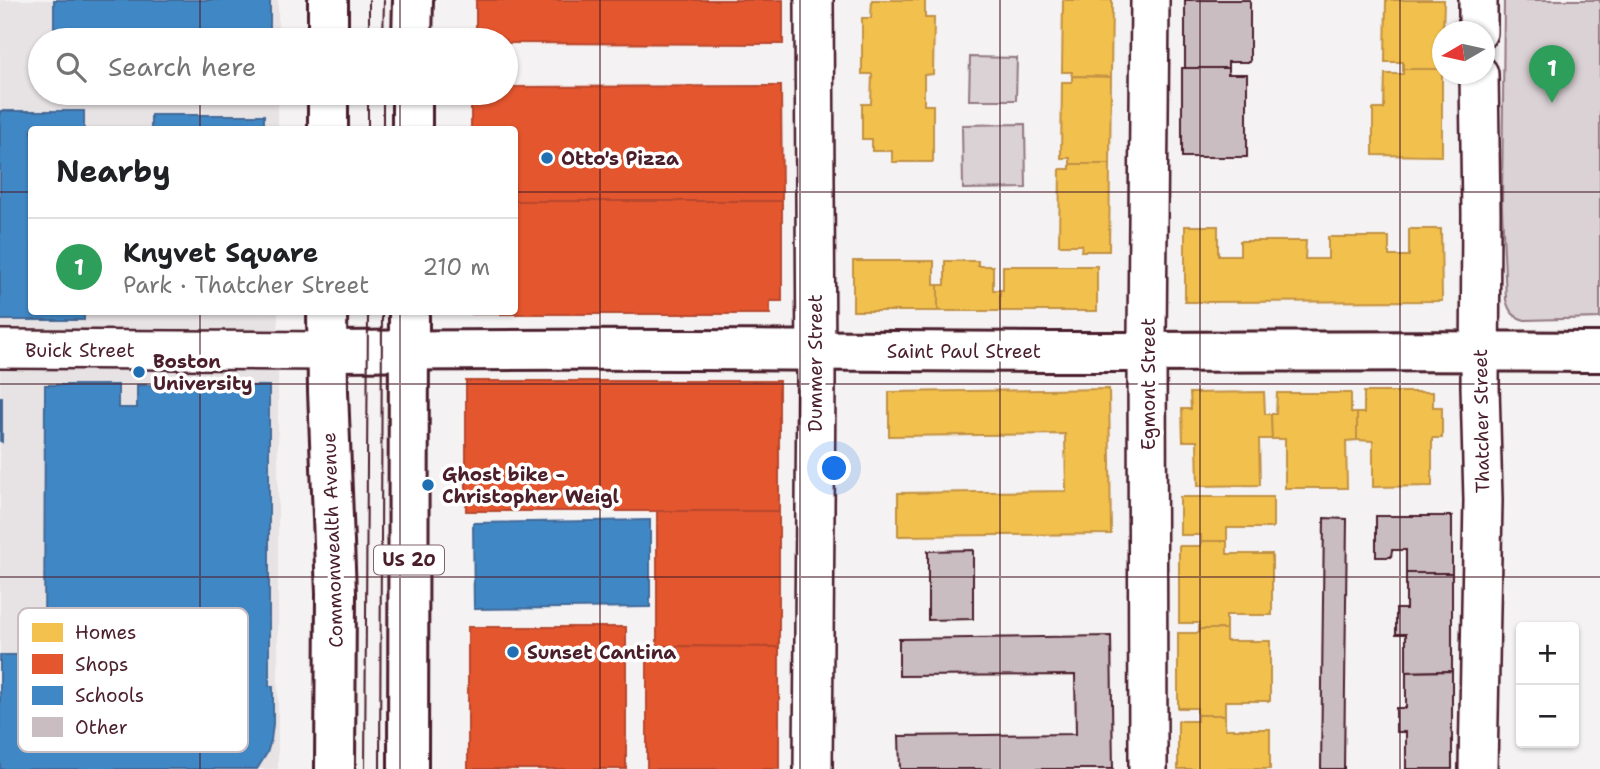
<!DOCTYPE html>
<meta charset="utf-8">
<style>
:root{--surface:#fff;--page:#f2f2f2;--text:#202124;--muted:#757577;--line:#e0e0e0;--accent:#2563eb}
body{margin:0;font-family:"Shantell Sans",sans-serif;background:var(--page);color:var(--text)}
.controls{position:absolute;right:21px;bottom:21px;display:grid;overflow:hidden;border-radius:7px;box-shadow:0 2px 5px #0004}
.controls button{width:63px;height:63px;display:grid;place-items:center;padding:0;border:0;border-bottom:2px solid var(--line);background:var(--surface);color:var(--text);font:35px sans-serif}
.compass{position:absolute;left:1432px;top:21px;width:63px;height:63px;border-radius:50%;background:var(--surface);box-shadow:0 2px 5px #0004;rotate:261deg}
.you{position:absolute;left:835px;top:469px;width:24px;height:24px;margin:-18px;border:5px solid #fff;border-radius:50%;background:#1a73e8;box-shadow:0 0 0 10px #1a73e833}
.badge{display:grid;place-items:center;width:46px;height:46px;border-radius:50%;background:var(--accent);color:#fff;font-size:23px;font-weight:700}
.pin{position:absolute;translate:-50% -58px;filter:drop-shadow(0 2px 4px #0008)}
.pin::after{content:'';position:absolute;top:37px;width:24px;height:21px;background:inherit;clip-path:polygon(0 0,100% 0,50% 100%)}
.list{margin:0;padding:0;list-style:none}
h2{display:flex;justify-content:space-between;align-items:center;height:91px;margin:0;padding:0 28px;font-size:30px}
h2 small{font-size:23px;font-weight:400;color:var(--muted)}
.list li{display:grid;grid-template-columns:46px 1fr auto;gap:21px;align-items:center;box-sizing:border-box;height:98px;padding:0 28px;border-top:2px solid var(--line)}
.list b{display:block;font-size:26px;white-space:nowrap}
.list p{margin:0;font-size:23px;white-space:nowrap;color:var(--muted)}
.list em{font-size:23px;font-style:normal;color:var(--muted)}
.icon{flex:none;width:38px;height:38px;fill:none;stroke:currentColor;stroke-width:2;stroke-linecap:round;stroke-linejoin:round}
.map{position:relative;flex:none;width:1600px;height:769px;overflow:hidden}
.search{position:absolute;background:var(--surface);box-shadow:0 2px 5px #0004;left:28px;top:28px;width:490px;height:77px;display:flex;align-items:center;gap:18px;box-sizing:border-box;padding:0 24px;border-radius:38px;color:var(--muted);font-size:26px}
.panel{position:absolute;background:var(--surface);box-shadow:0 2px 5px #0004;left:28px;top:126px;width:490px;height:189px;border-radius:7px}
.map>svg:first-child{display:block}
.built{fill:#e7e2e3}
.green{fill:#dbd2d5;stroke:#927880;stroke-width:2}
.homes{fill:#f2c14e;stroke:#c09044;stroke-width:2}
.shops{fill:#e4572e;stroke:#b6462d;stroke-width:2}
.schools{fill:#3f88c5;stroke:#426897;stroke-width:2}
.building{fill:#cabdc1;stroke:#4a1f2b;stroke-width:2}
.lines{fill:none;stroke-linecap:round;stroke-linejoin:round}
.minor-casing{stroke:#4a1f2b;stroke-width:42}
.major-casing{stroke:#4a1f2b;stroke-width:44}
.minor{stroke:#fff;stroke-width:37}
.major{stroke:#fff;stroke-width:38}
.tram{stroke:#4a1f2b;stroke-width:2}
.grid{fill:none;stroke:#4a1f2b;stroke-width:2;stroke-opacity:0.55}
.poi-dot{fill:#1f6fb2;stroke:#fff;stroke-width:2.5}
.labels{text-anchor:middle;stroke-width:7;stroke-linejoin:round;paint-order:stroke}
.shield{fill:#fff;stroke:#80626b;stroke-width:2}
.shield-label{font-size:18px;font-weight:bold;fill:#4a1f2b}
.poi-label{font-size:19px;font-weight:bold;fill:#4a1f2b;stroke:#fff;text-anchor:start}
.street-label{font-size:19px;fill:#4a1f2b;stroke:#fff}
.key{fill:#fff;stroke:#c9bcbf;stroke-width:2}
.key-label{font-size:19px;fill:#4a1f2b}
</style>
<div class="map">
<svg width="1600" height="769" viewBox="0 0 1600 769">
<rect width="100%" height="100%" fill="#f4f2f2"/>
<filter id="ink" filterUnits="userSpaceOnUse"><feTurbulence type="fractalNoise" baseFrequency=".0143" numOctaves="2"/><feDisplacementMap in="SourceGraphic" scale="14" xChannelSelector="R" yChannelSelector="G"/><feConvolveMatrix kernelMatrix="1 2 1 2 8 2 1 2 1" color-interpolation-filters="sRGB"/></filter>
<g filter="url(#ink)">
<polygon class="built" points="0,0 278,0 278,40 40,40 40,93 278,93 278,129 32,130 32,312 278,312 278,769 0,769"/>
<g class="green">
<path d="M1504,0H1600V318L1525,320C1513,317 1509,311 1506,300L1502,206Z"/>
<polygon points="970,57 1017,58 1016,100 969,100"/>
<polygon points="1025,124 1026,188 963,189 962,125"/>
</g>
<g class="homes">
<polygon points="872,0 925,0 925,18 934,18 933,74 924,75 924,105 933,105 933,162 892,162 892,151 872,151 872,139 862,139 862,104 871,104 872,74 862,74 862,18 871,18"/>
<polygon points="1063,0 1112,0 1111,77 1072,76 1072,72 1062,72"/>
<polygon points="1386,0 1444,0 1442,69 1403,69 1403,62 1385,62"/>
<polygon points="1403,69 1442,69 1442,156 1373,155 1373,109 1384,109 1385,74 1403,74"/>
<polygon points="1072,76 1111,77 1110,164 1070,164 1070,158 1061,158 1062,82 1072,82"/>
<polygon points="1070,164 1110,164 1109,251 1081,251 1082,245 1059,245 1060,169 1070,169"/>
<polygon points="1185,226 1218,226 1218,255 1240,255 1240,241 1306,241 1305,259 1328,259 1328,237 1389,237 1389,256 1409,256 1409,229 1441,229 1442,301 1185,302"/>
<polygon points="853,261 934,261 934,285 938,285 938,311 853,311"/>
<polygon points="945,261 978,261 978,266 993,266 993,290 1000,290 1000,311 938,311 938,285 945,285"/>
<polygon points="1003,266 1097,266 1097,311 1000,311 1000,290 1003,290"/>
<polygon points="1109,389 1111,534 898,536 898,493 1066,491 1065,434 889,436 889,392"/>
<polygon points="1264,392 1265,414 1271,414 1272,439 1259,439 1260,485 1198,486 1197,441 1183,441 1182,409 1191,409 1190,393"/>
<polygon points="1364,392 1433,392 1433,407 1442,407 1442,438 1432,438 1432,486 1373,487 1373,441 1357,440 1357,413 1364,413"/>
<polygon points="1277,393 1351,393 1351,413 1357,413 1357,440 1346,441 1347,488 1285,488 1285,439 1272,439 1271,414 1276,414"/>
<polygon points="1180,497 1273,497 1273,528 1227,528 1227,541 1201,541 1201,535 1180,535"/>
<polygon points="1201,541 1227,541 1227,554 1272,554 1272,615 1226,615 1226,629 1199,629 1199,623 1179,623 1179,546 1201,546"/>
<polygon points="1199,629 1226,629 1226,641 1270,641 1270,701 1225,701 1225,715 1197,715 1197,708 1178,708 1178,633 1199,633"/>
<polygon points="1197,715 1225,715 1225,729 1270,729 1270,769 1178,769 1178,721 1197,721"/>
</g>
<g class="shops">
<polygon points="476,0 783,0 783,44 506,43 506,40 476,40"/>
<polygon points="781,86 782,201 514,201 514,130 471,130 471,93 506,93 506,87"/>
<polygon points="514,201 782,201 782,301 770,301 770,314 472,314 472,312 514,312"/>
<rect x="466" y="381" width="313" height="130"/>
<polygon points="657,511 779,511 779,647 657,646"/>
<rect x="468" y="627" width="158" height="142"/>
<polygon points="647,646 779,647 779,769 647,769"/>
</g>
<g class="schools">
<rect x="54" y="0" width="216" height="40"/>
<polygon points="0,111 84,111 84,130 32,130 32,312 84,312 84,320 0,320"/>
<rect x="151" y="115" width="113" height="15"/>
<polygon points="45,385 118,385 118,408 137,408 137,385 269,386 269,686 273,686 273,724 271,740 267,753 257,769 0,769 0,655 44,655"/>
<polygon points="0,397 2,397 2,442 0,441"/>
<polygon points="650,520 650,607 474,609 473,523"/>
</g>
<g class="building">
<polygon points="1185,0 1250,0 1250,62 1228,62 1228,68 1185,68"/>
<polygon points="1182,68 1228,68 1228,74 1247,74 1247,157 1182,157"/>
<polygon points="1376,516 1452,516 1452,573 1406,573 1406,550 1392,550 1391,557 1376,557"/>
<polygon points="1324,518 1347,519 1344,769 1321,769"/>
<polygon points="973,550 973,619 928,620 928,551"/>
<polygon points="1406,573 1452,573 1452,671 1406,672 1406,634 1396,634 1396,609 1406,609"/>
<polygon points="1111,636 1113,769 900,769 899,736 1076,734 1075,675 899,676 899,639"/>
<polygon points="1452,671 1452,769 1406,769 1406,732 1396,732 1396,708 1406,708 1406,672"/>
</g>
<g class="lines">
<defs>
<g id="minor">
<polyline points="1478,0 1478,32"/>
<polyline points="0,349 328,351"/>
<polyline points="813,769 816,378 814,0"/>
<polyline points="1148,769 1147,338 1150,0"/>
<polyline points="1478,769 1483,500 1480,386 1481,214 1479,74"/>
</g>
<g id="major">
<polyline points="328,40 328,0"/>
<polyline points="412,40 413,0"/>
<polyline points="328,130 328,93"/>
<polyline points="412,130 412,93"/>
<polyline points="327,312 328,391 336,593 335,769"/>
<path d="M328,351C579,348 831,351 1082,352C1255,352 1427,350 1600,352"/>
<polyline points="408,769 409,312"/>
</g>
</defs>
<use href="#minor" class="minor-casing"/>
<use href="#major" class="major-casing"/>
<use href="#minor" class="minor"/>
<use href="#major" class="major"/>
<g class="tram">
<polyline points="369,40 369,0"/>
<polyline points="383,40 384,0"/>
<polyline points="368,130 368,93"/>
<polyline points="383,130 383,93"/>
<polyline points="365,769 368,312"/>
<polyline points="380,769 382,312"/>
</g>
</g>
</g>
<path class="grid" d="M200,0V40M400,0V40M600,0V769M800,0V769M1000,0V769M1200,0V769M1400,0V769M200,93V130M400,93V130M0,192H32M514,192H1600M200,312V769M400,312V769M0,384H1600M0,577H1600"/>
<g class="poi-dot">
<circle cx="547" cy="158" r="7"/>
<circle cx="139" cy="372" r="7"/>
<circle cx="428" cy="485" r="7"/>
<circle cx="513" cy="652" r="7"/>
</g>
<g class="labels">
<rect class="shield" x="374" y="545.5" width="70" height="29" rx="5"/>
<g class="shield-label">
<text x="409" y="566">US 20</text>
</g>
<g class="poi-label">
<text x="561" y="165">Otto's Pizza</text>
<text x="153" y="368">Boston<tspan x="153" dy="22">University</tspan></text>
<text x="442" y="481">Ghost bike -<tspan x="442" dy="22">Christopher Weigl</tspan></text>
<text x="527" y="659">Sunset Cantina</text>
</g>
<g class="street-label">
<text x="80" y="357">Buick Street</text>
<text x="964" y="358">Saint Paul Street</text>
<text transform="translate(815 363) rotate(-90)" y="7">Dummer Street</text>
<text transform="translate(1148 384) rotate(-90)" y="7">Egmont Street</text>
<text transform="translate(1481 421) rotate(-91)" y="7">Thatcher Street</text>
<text transform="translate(332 540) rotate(-92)" y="7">Commonwealth Avenue</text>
</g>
</g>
<rect x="18" y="608" width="230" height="144" rx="10" class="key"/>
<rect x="32" y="623" width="31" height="19" fill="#f2c14e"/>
<rect x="32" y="654" width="31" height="20" fill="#e4572e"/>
<rect x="32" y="686" width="31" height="19" fill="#3f88c5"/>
<rect x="32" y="717" width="31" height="20" fill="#cabdc1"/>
<g class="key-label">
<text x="75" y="639">Homes</text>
<text x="75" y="671">Shops</text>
<text x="75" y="702">Schools</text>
<text x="75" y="734">Other</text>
</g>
</svg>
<div class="controls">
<button>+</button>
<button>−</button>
</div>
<svg class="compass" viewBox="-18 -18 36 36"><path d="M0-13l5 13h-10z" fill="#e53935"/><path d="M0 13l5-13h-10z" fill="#757577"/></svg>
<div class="you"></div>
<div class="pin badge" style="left:1552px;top:103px;background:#2e9e5b">1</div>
<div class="search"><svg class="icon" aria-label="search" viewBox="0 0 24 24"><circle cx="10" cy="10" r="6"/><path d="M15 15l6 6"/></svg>Search here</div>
<section class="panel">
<h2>Nearby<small></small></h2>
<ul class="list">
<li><span class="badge" style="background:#2e9e5b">1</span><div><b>Knyvet Square</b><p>Park · Thatcher Street</p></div><em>210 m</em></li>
</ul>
</section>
</div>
